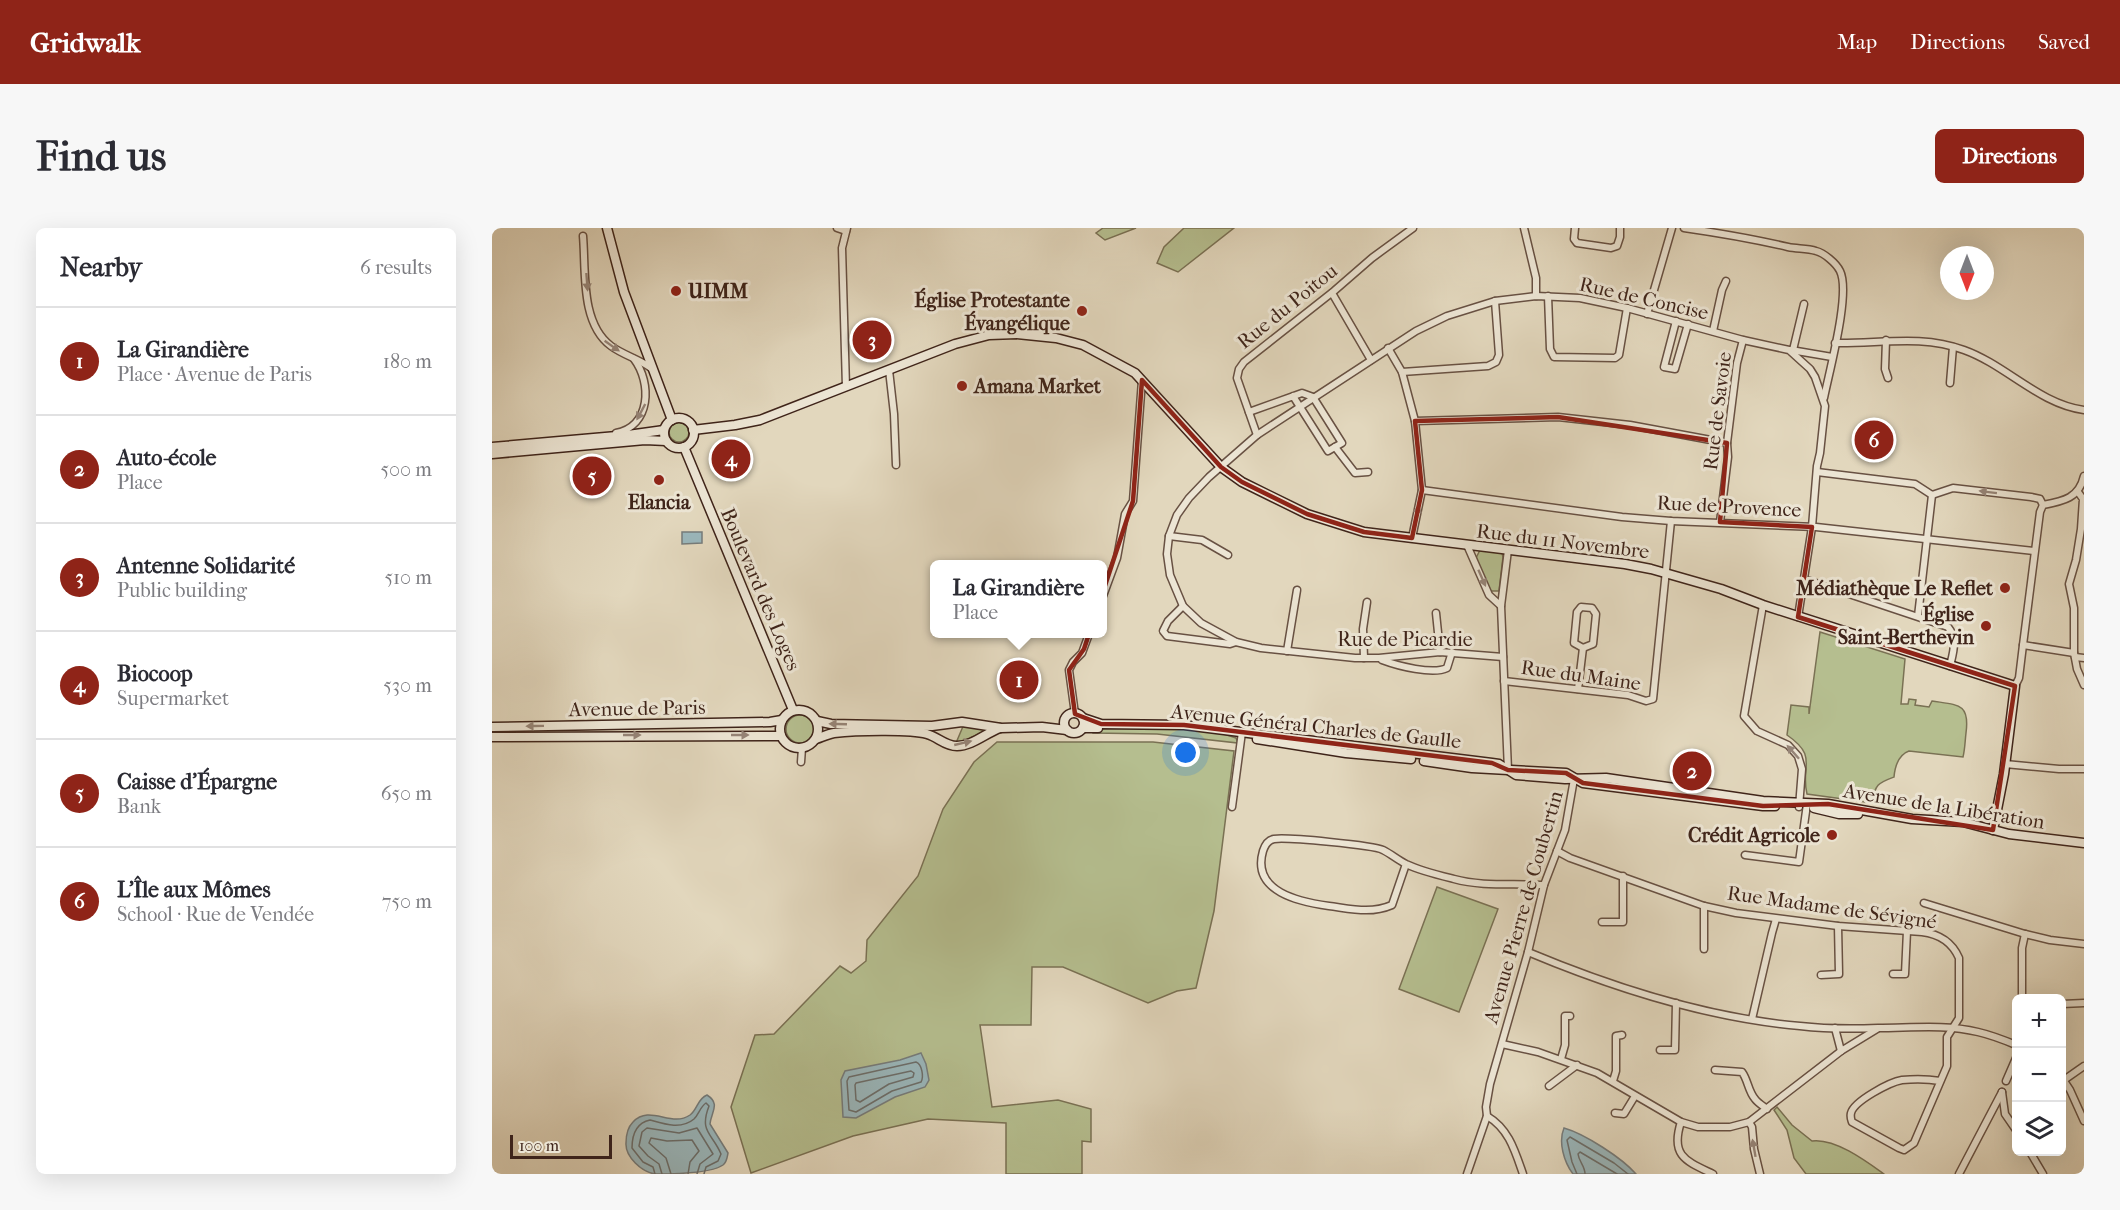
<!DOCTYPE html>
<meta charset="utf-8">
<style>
:root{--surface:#fff;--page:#f7f7f7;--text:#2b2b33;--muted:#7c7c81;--line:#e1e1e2;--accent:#8f2418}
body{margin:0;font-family:"IM FELL French Canon",serif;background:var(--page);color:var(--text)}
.controls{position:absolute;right:18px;bottom:18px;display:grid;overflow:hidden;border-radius:9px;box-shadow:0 6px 24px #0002}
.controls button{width:54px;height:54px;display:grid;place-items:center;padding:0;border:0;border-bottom:2px solid var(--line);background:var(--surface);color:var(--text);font:30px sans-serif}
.compass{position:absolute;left:1448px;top:18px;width:54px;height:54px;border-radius:50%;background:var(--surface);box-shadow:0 6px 24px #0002;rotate:180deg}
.scale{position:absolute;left:18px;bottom:15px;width:102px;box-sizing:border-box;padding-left:6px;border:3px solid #3f241a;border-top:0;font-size:16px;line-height:21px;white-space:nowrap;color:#3f241a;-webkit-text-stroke:4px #ece5d4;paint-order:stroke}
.you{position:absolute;left:694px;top:525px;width:21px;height:21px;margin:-15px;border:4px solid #fff;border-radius:50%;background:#1a73e8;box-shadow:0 0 0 9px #1a73e833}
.badge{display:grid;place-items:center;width:39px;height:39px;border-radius:50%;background:var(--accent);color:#fff;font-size:20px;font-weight:700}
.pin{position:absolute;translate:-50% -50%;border:3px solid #fff;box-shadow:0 2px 6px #0006}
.popup{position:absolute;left:438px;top:332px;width:177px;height:78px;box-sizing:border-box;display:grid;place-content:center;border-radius:9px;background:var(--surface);filter:drop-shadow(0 2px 4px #0005);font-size:20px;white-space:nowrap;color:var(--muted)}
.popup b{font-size:22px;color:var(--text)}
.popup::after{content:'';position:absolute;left:50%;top:100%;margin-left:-12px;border:12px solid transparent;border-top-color:var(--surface)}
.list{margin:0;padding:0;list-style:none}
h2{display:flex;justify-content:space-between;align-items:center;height:78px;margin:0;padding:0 24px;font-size:26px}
h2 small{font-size:20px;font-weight:400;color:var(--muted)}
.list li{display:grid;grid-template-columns:39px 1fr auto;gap:18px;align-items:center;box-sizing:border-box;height:108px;padding:0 24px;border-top:2px solid var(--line)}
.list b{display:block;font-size:22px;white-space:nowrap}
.list p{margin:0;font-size:20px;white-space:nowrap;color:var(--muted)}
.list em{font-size:20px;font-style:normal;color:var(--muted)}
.icon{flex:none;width:33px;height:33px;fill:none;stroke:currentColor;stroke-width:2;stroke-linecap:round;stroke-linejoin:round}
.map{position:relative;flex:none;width:1592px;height:946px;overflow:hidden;border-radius:9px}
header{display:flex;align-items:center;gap:36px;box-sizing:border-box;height:84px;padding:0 30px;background:var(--accent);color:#fff}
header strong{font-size:28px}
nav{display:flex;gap:33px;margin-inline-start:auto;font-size:21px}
.intro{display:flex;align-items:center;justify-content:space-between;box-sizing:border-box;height:144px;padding:0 36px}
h1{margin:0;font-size:42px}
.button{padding:15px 27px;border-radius:9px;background:var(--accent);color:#fff;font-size:21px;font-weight:700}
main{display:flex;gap:36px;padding:0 36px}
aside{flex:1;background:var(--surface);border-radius:9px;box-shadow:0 6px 24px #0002}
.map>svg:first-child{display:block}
.green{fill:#b5be8f;stroke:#7a7154;stroke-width:1.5}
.water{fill:#9ab7bc;stroke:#767c7b;stroke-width:1.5}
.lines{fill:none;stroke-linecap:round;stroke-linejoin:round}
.shore{stroke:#6c6e6b;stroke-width:1.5}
.street-casing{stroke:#685143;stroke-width:9}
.secondary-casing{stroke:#3f241a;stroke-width:11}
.street{stroke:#ece5d4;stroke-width:6}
.secondary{stroke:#ece5d4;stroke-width:8}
.oneway{fill:#968477}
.marked{fill:none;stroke:#8f2418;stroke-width:4.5;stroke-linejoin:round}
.poi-dot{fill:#8f2418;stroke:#ece5d4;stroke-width:2}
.labels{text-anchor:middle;stroke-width:6;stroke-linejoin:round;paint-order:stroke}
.poi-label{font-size:20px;font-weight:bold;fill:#3f241a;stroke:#ece5d4;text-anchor:end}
.street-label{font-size:20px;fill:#3f241a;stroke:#ece5d4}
</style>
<header>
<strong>Gridwalk</strong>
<nav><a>Map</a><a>Directions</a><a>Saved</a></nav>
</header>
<div class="intro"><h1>Find us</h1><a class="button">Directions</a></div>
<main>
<aside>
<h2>Nearby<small>6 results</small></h2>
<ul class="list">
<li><span class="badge">1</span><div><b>La Girandière</b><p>Place · Avenue de Paris</p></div><em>180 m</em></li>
<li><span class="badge">2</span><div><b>Auto-école</b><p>Place</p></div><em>500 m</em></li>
<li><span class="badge">3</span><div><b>Antenne Solidarité</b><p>Public building</p></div><em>510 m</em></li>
<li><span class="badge">4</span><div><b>Biocoop</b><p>Supermarket</p></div><em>530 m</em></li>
<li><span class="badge">5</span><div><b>Caisse d'Épargne</b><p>Bank</p></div><em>650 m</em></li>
<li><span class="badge">6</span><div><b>L'Île aux Mômes</b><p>School · Rue de Vendée</p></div><em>750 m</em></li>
</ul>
</aside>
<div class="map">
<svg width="1592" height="946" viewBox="0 0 1592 946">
<rect width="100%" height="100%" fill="#e2d7bd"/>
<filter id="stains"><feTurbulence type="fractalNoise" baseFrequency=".00333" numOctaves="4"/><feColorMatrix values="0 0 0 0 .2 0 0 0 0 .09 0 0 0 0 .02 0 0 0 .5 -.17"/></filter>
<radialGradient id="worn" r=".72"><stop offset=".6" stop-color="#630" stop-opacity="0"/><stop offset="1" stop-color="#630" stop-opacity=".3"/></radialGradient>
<g class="green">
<polygon points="611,0 644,0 613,12 604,5"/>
<polygon points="692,0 742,0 686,44 665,35 672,19"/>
<circle cx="187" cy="204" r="10"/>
<polygon points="988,322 1010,325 1011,329 1007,363 998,363 984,330"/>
<path d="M1328,404L1413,431L1409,476H1416L1417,471L1424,472L1423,477L1437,479L1440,473C1466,477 1478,475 1474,505C1473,513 1473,521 1471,529L1417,523C1406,527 1403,538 1402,549C1386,555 1383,556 1380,575L1315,566C1308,538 1327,529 1295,507L1299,477L1317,479V486Z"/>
<circle cx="308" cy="501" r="14"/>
<path d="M472,496L499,501C485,504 480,512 464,515Z"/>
<path d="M601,501C643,501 706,495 744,510L746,515L665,506L601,505Z"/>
<polygon points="505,514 661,514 742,523 722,683 704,760 685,763 656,775 571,739 540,739 539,797 488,797 500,879 566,872 599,881 599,914 590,913 590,946 514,946 514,895 436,891 361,908 259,945 239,879 263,807 282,806 348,738 359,745 374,733 375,712 426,648 451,581 482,534"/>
<polygon points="945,659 1006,681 967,784 907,761"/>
<path d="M1285,879L1300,897L1320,913C1343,910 1374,933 1392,946H1314L1302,930L1295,902L1282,882Z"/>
</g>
<g class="water">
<polygon points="190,304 210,304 210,315 190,316"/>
<polygon points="429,825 434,836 437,852 433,859 403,869 364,890 351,889 349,852 353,843 408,832"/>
<path d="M215,867C229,876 219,884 218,896L236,925C235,930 235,934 231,937C218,946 179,946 163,946C150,944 133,929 134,915C134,908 136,899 141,894C158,876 179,900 198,887C206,881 205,871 215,867Z"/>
<path d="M1072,900C1093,906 1130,930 1144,946H1081C1072,934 1066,914 1072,900Z"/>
</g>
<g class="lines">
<g class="shore">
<path d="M424,834C430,836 432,849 429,854L400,863L364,884L357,882L355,853L357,849Z"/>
<polygon points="419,843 422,845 421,849 397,856 368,874 364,872 363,857 364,855"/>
<path d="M163,946L161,939L151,934L140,920C140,906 144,895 158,892C172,896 189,902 202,891C207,886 208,879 214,875L217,878C207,904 220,905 229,926L226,933L214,939L212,946"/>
<polyline points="170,946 167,936 156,928 147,918 150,904 155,900 187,905 205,900 221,926 208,936 205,946"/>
<polyline points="179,946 174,930 157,915 159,910 175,913 200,912 207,923 198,934 196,946"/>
<polyline points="1085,946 1080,934 1075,912 1078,909 1122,935 1136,946"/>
<path d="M1093,946C1093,938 1087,934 1086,926L1088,924L1125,946"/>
</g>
<defs>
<g id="street">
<polyline points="345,0 354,3"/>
<polyline points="1032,0 1044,50 1044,68"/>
<polyline points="1083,0 1082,11 1085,15 1119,20 1125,18 1128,9 1128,0"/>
<path d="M1192,0C1227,5 1262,11 1296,19C1305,21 1315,20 1324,23C1332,25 1344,35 1348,43C1359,65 1337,144 1332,170"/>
<path d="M91,8C94,42 88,95 119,118C131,127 147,131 159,140"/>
<polyline points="840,65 879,132"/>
<polyline points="1056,68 1058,121 1062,129 1123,130 1127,127 1135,80"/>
<polyline points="1155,86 1180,0"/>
<polyline points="1184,93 1172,139 1183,141 1196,96"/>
<polyline points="1221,103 1230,62 1234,53"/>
<polyline points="1394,112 1393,141 1396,150"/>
<path d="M1343,115C1387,116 1429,106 1472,122C1514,137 1547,176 1592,182"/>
<polyline points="896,120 910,144 923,193 930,262 920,310"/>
<polyline points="1299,122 1340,129"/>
<polyline points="1301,122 1312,76"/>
<polyline points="397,142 402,186 404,237"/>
<polyline points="910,144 996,138 1004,134 1007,127 1003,73"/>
<polyline points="1458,155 1461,119"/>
<polyline points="354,159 350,20 355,0"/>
<polyline points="757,184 810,165 821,169 850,215 836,223 801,168"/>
<polyline points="923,193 1066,189 1138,197 1235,215"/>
<path d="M124,205C159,198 160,155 142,131"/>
<polyline points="765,207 745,150 747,141 752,134 842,63 880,30 921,0"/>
<polyline points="843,219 863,245 876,244"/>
<polyline points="1325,244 1423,256 1440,267 1461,260 1539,269 1548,271 1551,277"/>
<polyline points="930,262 1130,289 1179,293 1324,299 1542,323"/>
<polyline points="1586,264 1591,271 1589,301 1584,332 1577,356 1582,380 1582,425 1585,441 1592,457"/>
<polyline points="1228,294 1236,229 1235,215 1245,135 1251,112"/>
<polyline points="677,308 710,312 736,327"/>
<polyline points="975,317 997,367 1009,378"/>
<path d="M1312,351L1456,399C1466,411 1461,425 1458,438"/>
<polyline points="611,368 625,330 633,286 641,273 650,152"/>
<polyline points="1271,377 1252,488 1265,503 1296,517 1306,528 1310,541 1307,579"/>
<polyline points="691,378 676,393 671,403 675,408 738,416 744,414"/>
<polygon points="1089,379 1100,380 1104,386 1101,416 1091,420 1082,415 1085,384"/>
<polyline points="944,385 948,424"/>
<polyline points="1426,388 1440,267"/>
<polyline points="1531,417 1582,425"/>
<polyline points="795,423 805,362"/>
<polyline points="1011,429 948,424 887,430 863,430 769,420 744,414 709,395 691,378 678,347 675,326 677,308 685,287 697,270 717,249 765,207 924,103 955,88 1003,73 1044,68 1088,70 1135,80 1251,112 1297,122 1318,141 1323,149 1333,178 1328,225 1325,238 1320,299 1306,389"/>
<polyline points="1583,429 1592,430"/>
<polyline points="872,430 871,401 875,374"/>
<path d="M890,432C906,438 941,447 955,440L960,424"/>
<polyline points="1012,453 1136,467 1154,473 1161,471 1179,293"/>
<path d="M1523,458L1527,450L1531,417L1548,284L1551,277C1572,273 1587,270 1592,248"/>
<polyline points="1086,461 1091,420"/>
<polyline points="583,486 577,442 581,434 590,425 597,406"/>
<polyline points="309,534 310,520"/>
<polyline points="1513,536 1567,541 1592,541"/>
<polyline points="1016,542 1009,378 1016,322"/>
<polyline points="740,579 750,504"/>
<path d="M1065,623L1078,630L1212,678L1244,685L1346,698L1430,704C1447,706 1460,714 1467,730V790L1455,809V838L1422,915L1412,922L1407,920L1360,894C1359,891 1358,889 1359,885C1362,873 1398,854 1410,852C1422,851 1436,851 1448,853"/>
<polyline points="1253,627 1307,634 1315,576"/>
<path d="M914,636L900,677C879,686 860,681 837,678C808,674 759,664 771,623C773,617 776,612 782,611C794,609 881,617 891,622C899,626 906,632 914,636C929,643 946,647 962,651C991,659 1022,655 1052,657"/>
<polyline points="1432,675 1533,706 1558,712 1592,716"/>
<polyline points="1212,678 1212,721"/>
<polyline points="1110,694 1131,694 1131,648"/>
<path d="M1036,724C1122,760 1215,790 1308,798C1334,801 1360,801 1386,800C1419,800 1453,796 1486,804C1499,807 1512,812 1524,817"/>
<polyline points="1401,746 1413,746 1415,703"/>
<polyline points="1329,747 1347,746 1346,698"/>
<polyline points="1530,770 1530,720 1533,706"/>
<polyline points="1570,776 1592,775"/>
<polyline points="1260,791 1280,705 1284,691"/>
<polyline points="1343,800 1349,823"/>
<polyline points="1010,816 1046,824 1105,845 1189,894 1206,899 1238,899 1257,894 1349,823 1385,801"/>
<polyline points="1168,822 1183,822 1184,775"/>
<polyline points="1069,831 1073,817 1073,788 1078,788"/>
<path d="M1223,842L1250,844C1256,852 1256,863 1263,871C1266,875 1271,878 1275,881"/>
<polyline points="1570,850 1578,862 1592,893"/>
<polyline points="1572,852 1592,838"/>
<polyline points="1121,853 1124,843 1124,808 1130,807"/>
<polyline points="1514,853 1524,830"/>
<polyline points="1057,858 1085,837"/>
<polyline points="1510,864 1513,886 1524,902"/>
<polyline points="1123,885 1132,886 1143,868"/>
<path d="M995,888C1017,901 1023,923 1031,946"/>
<path d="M1189,894C1178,928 1194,933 1221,946"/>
<polyline points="1257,894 1260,899 1262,921 1268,946"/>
<polyline points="1538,924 1551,946"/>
<polyline points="975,946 995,888 994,879 998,856 1036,724 1052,657 1073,602 1082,551"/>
<polyline points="1467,946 1510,864"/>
</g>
<g id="secondary">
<polyline points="115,0 132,64 180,192"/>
<circle cx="187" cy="205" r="15"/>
<polyline points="201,202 243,197 268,192 463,116 497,107 525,106 564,110 591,117 643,145 729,239 750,254 815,286 872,304 1133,336 1159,341 1229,361 1271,377 1523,458 1512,546 1501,602"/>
<polyline points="0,219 136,207 172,202"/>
<polyline points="192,219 301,482"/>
<polyline points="0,226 153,212 174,213"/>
<circle cx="307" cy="501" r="19"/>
<circle cx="582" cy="495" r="10"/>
<polyline points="591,490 609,496 692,497 1000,535 1007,536 1024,547 1073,551 1114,550 1271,573 1336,576 1420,591 1471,594 1517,606 1592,615"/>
<polyline points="325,493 339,496 440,498 470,494 509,500 550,499 575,502"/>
<polyline points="0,499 278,494 290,492"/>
<polyline points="591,500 606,500"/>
<polyline points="0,509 289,508"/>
<path d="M324,511C330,509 336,506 342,505C362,503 417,501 435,506C446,509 453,518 465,518C480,518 494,505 508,500"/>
<polyline points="765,511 854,525 919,531"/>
<polyline points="932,533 980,540 1074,545 1091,555 1271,578 1283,578"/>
<polyline points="1322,580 1347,586 1366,586"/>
</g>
</defs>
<use href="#street" class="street-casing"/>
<use href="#secondary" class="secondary-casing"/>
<use href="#street" class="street"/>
<use href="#secondary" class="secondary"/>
</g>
<defs><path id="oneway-solid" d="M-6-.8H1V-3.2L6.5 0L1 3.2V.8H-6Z" transform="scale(1.5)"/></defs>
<g class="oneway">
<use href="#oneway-solid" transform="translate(95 54) rotate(86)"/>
<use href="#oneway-solid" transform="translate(120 118) rotate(35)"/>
<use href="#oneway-solid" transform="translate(149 184) rotate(118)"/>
<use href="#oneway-solid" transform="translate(1496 264) rotate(-173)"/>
<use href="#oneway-solid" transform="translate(925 286) rotate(-79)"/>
<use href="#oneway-solid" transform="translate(990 350) rotate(66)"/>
<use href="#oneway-solid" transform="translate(346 496) rotate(-178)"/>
<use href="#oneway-solid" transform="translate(43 498) rotate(179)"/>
<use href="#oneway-solid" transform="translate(140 507)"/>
<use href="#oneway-solid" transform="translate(248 507)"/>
<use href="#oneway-solid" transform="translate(471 515) rotate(-13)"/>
<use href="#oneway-solid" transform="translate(1301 524) rotate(-132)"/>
<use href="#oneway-solid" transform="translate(1262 920) rotate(-100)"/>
</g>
<path class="marked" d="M650,152L729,239L750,254L815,286L872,304L920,310L930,262L923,193L1066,189L1235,215L1228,294L1320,299L1306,389L1523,458L1501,602L1336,576L1271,578L1091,555L1074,545L1016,542L1000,535L692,497L609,496L583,486L577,442L592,421L641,273Z"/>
<g class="poi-dot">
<circle cx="184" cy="63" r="6"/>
<circle cx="590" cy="83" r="6"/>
<circle cx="470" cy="158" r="6"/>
<circle cx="167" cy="252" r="6"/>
<circle cx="1513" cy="360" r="6"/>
<circle cx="1494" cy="398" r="6"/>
<circle cx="1340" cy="607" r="6"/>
</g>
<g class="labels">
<g class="poi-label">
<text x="196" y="70" text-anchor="start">UIMM</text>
<text x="578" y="79">Église Protestante<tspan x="578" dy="23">Évangélique</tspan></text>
<text x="482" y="165" text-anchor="start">Amana Market</text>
<text x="167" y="281" text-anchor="middle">Elancia</text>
<text x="1501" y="367">Médiathèque Le Reflet</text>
<text x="1482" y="393">Église<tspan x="1482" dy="23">Saint-Berthevin</tspan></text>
<text x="1328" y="614">Crédit Agricole</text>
</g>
<g class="street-label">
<text transform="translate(1152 70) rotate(13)" y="7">Rue de Concise</text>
<text transform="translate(795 78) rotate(-39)" y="7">Rue du Poitou</text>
<text transform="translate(1225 183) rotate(-83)" y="7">Rue de Savoie</text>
<text transform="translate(1237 278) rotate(3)" y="7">Rue de Provence</text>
<text transform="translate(1071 313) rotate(7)" y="7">Rue du 11 Novembre</text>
<text transform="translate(269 361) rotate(67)" y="7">Boulevard des Loges</text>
<text x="913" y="418">Rue de Picardie</text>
<text transform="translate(1089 447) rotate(8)" y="7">Rue du Maine</text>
<text transform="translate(145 480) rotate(-1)" y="7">Avenue de Paris</text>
<text transform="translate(824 498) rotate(6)" y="7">Avenue Général Charles de Gaulle</text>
<text transform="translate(1452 578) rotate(9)" y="7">Avenue de la Libération</text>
<text transform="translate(1031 679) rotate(-74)" y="7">Avenue Pierre de Coubertin</text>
<text transform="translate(1340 679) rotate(8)" y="7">Rue Madame de Sévigné</text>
</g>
</g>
<rect width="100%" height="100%" filter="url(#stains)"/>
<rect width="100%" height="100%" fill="url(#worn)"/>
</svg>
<div class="controls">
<button>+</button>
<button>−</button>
<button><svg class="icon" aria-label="layers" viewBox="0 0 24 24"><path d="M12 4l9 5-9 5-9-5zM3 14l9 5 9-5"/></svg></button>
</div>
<svg class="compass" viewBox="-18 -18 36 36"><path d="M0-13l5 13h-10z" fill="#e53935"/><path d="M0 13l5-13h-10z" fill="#7c7c81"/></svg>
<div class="scale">100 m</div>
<div class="you"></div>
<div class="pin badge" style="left:527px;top:452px">1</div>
<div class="popup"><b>La Girandière</b>Place</div>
<div class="pin badge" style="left:1200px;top:543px">2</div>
<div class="pin badge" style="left:380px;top:112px">3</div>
<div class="pin badge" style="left:239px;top:231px">4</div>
<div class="pin badge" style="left:100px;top:248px">5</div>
<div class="pin badge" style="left:1382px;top:212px">6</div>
</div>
</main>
